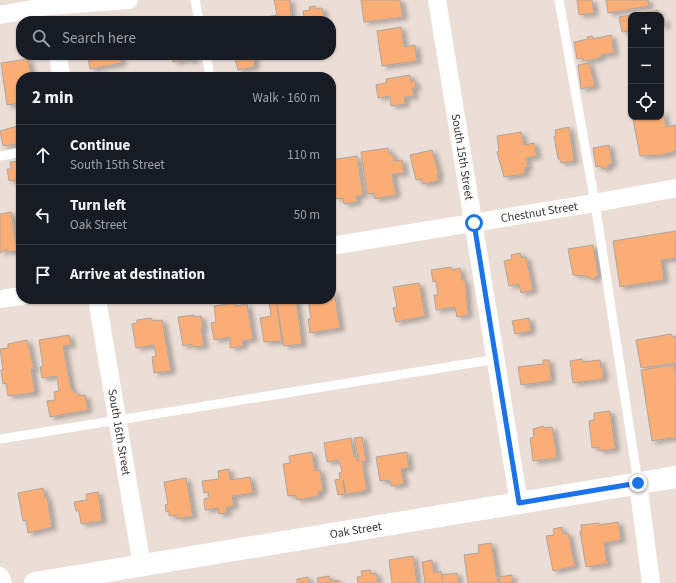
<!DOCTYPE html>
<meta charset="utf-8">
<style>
:root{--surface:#171b24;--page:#242831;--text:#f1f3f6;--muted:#9ea1a6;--line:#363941}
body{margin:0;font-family:"Source Sans 3",sans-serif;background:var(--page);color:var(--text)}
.controls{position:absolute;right:12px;top:12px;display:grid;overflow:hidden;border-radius:8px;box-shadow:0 1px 3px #0004}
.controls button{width:36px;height:36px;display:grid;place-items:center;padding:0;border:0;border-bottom:1px solid var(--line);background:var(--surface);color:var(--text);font:20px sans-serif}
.stop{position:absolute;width:12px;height:12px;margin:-9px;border:3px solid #1a73e8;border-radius:50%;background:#fff}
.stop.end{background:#1a73e8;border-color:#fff;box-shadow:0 1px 4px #0008}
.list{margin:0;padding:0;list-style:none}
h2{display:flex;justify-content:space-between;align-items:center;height:52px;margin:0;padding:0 16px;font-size:17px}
h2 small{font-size:13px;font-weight:400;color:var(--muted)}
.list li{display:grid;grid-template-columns:26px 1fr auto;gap:12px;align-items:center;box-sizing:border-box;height:60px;padding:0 16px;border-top:1px solid var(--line)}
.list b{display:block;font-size:15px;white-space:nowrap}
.list p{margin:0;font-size:13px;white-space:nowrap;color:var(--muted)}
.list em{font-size:13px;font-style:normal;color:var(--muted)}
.icon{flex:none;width:22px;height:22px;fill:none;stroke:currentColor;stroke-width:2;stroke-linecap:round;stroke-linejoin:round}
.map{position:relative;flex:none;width:676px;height:583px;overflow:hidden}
.search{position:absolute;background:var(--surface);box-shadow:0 1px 3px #0004;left:16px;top:16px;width:320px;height:44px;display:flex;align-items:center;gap:10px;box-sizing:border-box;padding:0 14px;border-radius:16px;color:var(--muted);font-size:15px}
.panel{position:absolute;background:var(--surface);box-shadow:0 1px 3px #0004;left:16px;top:72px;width:320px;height:232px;border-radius:16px}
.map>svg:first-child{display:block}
.building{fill:#fbad76;stroke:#b1a59e;filter:url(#shadow)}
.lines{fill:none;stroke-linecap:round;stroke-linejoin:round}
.lane{stroke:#fff;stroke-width:9}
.street{stroke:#fff;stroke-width:18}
.secondary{stroke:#fff;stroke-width:22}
.route{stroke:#1a73e8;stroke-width:5}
.labels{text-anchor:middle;stroke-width:3;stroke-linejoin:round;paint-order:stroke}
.street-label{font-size:12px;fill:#3b3633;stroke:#fff}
</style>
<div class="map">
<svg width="676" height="583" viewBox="0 0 676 583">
<defs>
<filter id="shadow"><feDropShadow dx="4.5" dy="2.5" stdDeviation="2" flood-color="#0004"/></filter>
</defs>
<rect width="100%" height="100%" fill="#ebded6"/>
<g class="building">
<polygon points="274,0 290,0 291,21 256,21 256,19 277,15"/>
<polygon points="361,0 400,0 403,17 364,22"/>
<polygon points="577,0 592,0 594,13 579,15"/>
<polygon points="606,0 648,0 649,6 608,13"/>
<polygon points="315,6 316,9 322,8 325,21 304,21 303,11 310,10 309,7"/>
<polygon points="658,10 659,15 631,15 631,41 628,31 622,32 619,17"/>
<polygon points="664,18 665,26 661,26 661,19"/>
<polygon points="401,27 404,47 415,45 417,61 382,66 377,31"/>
<polygon points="611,35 614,53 600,55 600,58 584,61 583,58 577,59 574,42 588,39 587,37 592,36 593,39"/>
<polygon points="91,55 120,55 122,63 90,69 88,58 91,58"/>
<polygon points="172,55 198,55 198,56 193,57 194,60 188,61 188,59 173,62"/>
<polygon points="234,55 255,55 254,67 238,70"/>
<polygon points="28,59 31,74 28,74 29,77 21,77 21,103 7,105 1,63"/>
<polygon points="589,63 595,86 581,89 578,65"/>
<polygon points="410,75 411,81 415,81 416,88 412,88 414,96 404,97 405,104 391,106 390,96 378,98 376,85 386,83 386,79"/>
<polygon points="661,111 663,111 666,127 676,125 676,151 662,155 640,156 633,119 661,117"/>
<polygon points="21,125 21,145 17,145 16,144 3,146 0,131"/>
<polygon points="569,127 574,161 561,163 560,159 558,159 554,136 556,136 555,130"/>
<polygon points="521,132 524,145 534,143 537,156 526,158 528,167 524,168 525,174 504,177 497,152 499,151 497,136"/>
<polygon points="609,145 612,164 608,165 608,168 602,169 602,166 596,167 593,148"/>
<polygon points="388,148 389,154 393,154 394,161 402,160 404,173 392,174 396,195 375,199 374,193 367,194 361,152"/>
<polygon points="432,150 439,175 437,175 438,181 423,184 421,179 416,180 410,155"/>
<polygon points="357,156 363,195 356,196 357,202 344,204 343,198 336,199 331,160"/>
<polygon points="21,161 21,179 9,181 7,169 11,169 10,162"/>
<polygon points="11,212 17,251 7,252 7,249 0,253 0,214"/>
<polygon points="21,212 21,230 20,230 17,213"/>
<polygon points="676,231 676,258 661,260 664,280 620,287 613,241"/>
<polygon points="593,245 598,274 593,280 587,276 573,275 568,249"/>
<polygon points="520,253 521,258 526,257 533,290 521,293 519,284 509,286 504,261 512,259 511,255"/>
<polygon points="451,267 452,270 460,268 462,280 465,280 468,315 457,317 455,307 436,310 434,295 438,295 436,281 433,282 431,270"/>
<polygon points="419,283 425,316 396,322 393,308 397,307 393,287"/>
<polygon points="334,291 340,328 310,333 308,319 311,319 308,299 331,299 331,292"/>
<polygon points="276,299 296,299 302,344 284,346"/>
<polygon points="276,300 282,341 264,342 260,318 271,316 269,301"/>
<polygon points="236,303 236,306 247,304 253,339 242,341 243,346 230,348 230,337 214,340 211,323 216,322 214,306"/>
<polygon points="194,315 194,317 201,316 203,329 201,329 204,346 192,347 192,344 183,346 178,317"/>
<polygon points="151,318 152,321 162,320 171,371 154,373 152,357 156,356 154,345 136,348 132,324 137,323 137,320"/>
<polygon points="529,318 531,331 515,334 512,321"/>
<polygon points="671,334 672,337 676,336 676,363 641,368 636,340"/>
<polygon points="69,335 71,345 63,346 71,389 80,396 85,395 88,410 50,417 47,401 55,400 54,392 59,391 57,376 42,378 40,367 43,366 39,340"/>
<polygon points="27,340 34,369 31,369 35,391 33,393 8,396 6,383 3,384 1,370 3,370 0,349 8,348 8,344"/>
<polygon points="582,359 583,362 600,360 601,368 603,368 603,379 573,383 570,361"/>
<polygon points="543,360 549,360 551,381 521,385 518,367 543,364"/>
<polygon points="674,365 676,380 676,437 652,441 641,370"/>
<polygon points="610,411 615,449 599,451 599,447 592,448 589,421 594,420 594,413"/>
<polygon points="543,426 544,428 552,427 557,458 533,461 530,438 534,437 533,429"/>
<polygon points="362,437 366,461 362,462 367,490 361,491 362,492 346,494 343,480 345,494 338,495 335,480 340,479 339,473 342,472 339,460 327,462 324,443 351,438 354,457 356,456 357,461 359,461 354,438"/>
<polygon points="312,452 315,471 320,470 323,491 318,492 319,496 297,500 296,495 288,496 283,464 290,463 289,456"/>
<polygon points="407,452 409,468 401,469 404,484 391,486 390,480 380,481 376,457"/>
<polygon points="229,469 230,480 250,477 253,493 232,496 234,506 226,507 227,513 219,514 218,508 205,510 204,499 209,498 208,492 204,493 202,481 219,479 218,471"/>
<polygon points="186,478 193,516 177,519 177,515 169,516 169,511 166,512 165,505 168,504 164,482"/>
<polygon points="43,488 45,498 47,497 52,527 28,533 26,520 23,521 18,493"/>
<polygon points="98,492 102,521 81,524 79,511 76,511 74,502 87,500 86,494"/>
<polygon points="618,522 621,540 604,543 607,564 586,567 580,531 582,530 581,525 599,523 599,525"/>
<polygon points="562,527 563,534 568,533 575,566 553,571 546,536 554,535 553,529"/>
<polygon points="491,543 498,583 468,583 464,555 479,553 478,545"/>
<polygon points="413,556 417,583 392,583 389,560"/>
<polygon points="432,560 434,573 441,571 443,583 425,583 422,562"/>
<polygon points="370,570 371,574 376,573 378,583 358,583 357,577 362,576 361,571"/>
<polygon points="457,573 459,583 443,583 442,575"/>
<polygon points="512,575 513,583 500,583 499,577"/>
<polygon points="329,576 331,581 339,580 339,583 318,583 317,578"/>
<polygon points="308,577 309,583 297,583 297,579"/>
</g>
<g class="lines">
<g class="lane">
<polyline points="195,0 199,21"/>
<polyline points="559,0 595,203 638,483"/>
<polyline points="206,55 210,77"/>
<polyline points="0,156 21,152"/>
<polyline points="0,439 497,359"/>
</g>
<g class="street">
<path id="s1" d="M437,0L519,503"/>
<polyline points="0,15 49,6 129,0"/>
<polyline points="58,55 61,77"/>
<path id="s2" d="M331,246L595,203L676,188"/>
<polyline points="0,299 21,296"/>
<path id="s3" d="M97,299L142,566"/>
<polyline points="638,483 651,583"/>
<polyline points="0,576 3,583"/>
</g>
<path class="secondary" id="s4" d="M35,583L676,477"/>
</g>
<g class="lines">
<polyline class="route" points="474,223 519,503 638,483"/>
</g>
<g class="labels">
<g class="street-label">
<text dy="4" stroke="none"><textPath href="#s1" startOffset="159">South 15th Street</textPath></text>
<text dy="4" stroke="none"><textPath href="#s2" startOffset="211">Chestnut Street</textPath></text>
<text dy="4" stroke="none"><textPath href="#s3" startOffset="135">South 16th Street</textPath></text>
<text dy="4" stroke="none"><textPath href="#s4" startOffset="325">Oak Street</textPath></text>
</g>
</g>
</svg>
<div class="controls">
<button>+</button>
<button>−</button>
<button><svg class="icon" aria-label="locate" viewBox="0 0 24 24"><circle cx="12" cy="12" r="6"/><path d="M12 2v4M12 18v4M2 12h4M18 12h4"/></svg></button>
</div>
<div class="stop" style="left:474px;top:223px"></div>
<div class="stop end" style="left:638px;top:483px"></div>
<div class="search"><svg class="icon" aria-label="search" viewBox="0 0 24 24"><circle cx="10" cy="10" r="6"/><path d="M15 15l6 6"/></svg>Search here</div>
<section class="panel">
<h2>2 min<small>Walk · 160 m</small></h2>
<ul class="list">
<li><svg class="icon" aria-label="ahead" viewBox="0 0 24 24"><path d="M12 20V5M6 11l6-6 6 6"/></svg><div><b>Continue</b><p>South 15th Street</p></div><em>110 m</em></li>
<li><svg class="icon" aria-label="left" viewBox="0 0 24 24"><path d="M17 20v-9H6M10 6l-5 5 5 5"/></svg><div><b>Turn left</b><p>Oak Street</p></div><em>50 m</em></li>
<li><svg class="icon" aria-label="arrive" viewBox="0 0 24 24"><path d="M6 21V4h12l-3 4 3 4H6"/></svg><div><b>Arrive at destination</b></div></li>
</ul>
</section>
</div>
